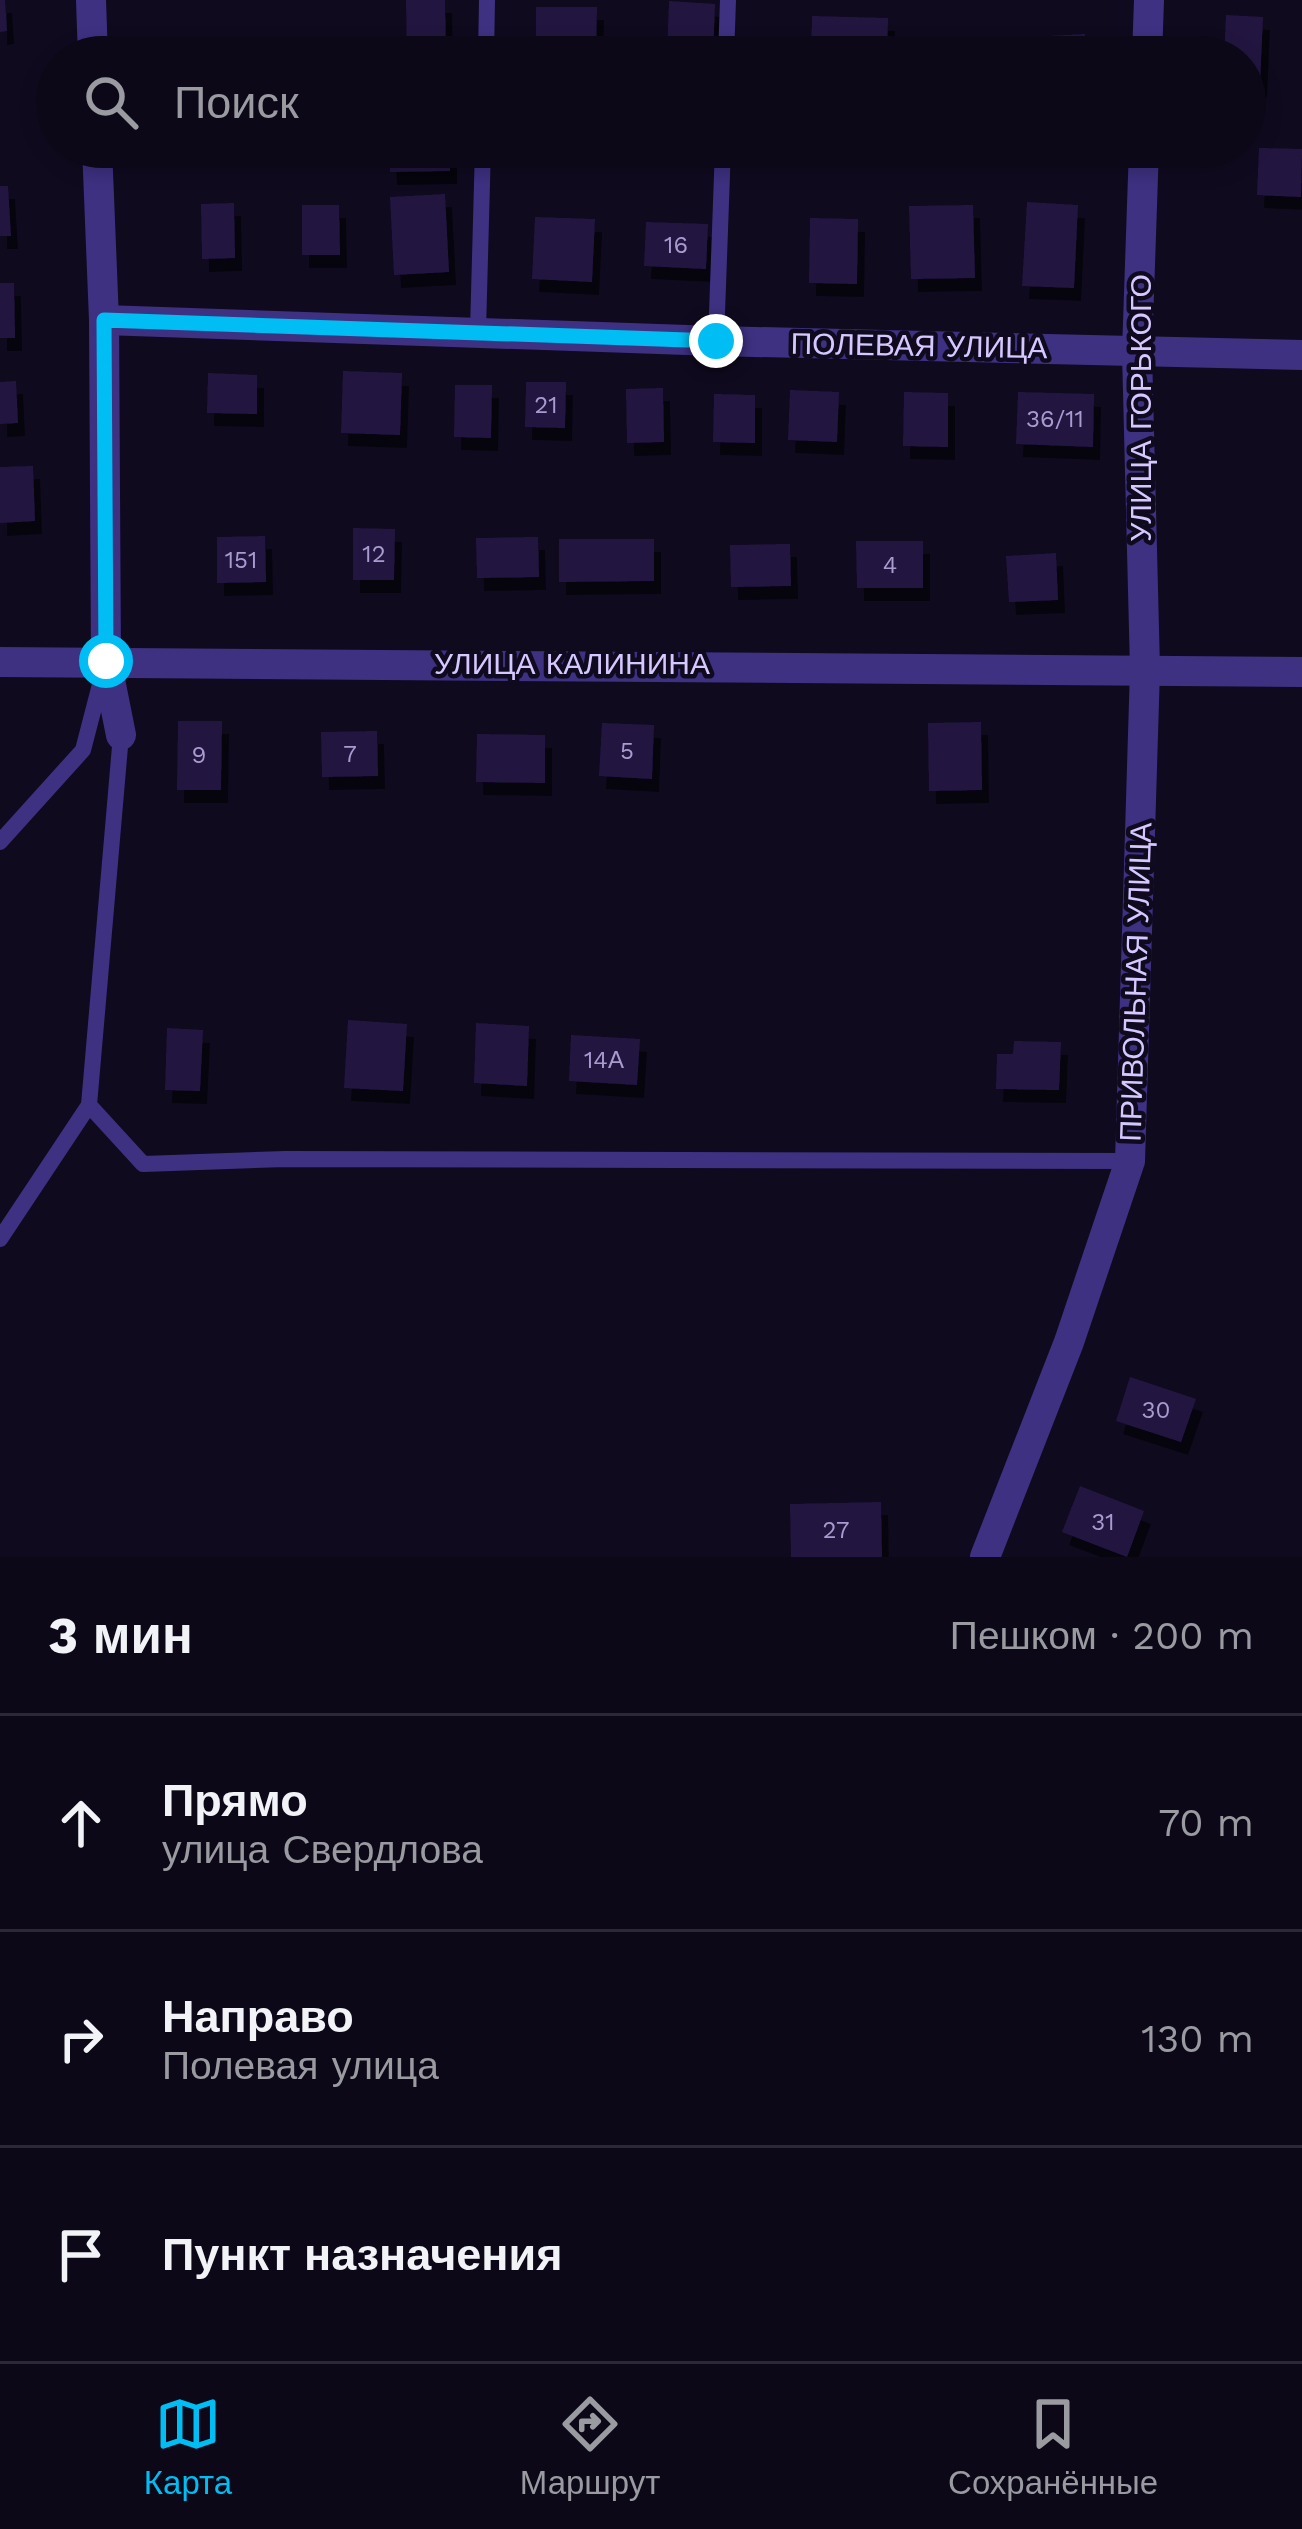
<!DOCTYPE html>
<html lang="ru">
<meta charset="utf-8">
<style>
:root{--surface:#0c0817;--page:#151120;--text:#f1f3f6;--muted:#9a9aa1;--line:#2c2936;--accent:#00bef3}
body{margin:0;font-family:"Work Sans",sans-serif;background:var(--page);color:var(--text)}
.stop{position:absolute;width:36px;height:36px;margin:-27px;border:9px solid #00bef3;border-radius:50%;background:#fff}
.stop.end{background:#00bef3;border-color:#fff;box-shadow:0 3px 12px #0008}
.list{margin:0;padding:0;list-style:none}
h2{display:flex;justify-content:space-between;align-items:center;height:156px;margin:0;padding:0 48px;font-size:51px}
h2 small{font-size:39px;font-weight:400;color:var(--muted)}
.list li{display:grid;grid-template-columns:78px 1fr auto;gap:36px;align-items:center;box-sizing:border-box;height:216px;padding:0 48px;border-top:3px solid var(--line)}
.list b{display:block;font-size:45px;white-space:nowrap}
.list p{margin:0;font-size:39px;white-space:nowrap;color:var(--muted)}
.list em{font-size:39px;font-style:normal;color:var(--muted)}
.icon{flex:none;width:66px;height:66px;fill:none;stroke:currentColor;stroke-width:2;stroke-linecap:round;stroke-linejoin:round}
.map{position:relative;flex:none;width:1302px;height:1557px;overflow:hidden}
.search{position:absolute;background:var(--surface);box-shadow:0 6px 18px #0003;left:36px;right:36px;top:36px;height:132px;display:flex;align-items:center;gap:30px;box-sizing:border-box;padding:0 42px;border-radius:66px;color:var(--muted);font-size:45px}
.sheet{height:804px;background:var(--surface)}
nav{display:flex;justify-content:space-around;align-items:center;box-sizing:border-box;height:168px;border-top:3px solid var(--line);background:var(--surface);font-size:33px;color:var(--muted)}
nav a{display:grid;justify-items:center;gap:6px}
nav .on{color:var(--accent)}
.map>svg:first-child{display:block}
.building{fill:#231541;filter:url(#shadow)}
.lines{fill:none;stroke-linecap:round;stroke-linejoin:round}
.lane{stroke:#3e3182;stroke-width:16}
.street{stroke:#3e3182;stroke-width:30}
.route{stroke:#00bef3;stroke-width:15}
.labels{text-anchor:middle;stroke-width:9;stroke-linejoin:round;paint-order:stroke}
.number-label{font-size:24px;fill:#a89bd0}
.street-label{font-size:30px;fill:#d5c8ff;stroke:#100a1f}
</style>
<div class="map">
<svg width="1302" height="1557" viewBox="0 0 1302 1557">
<defs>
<filter id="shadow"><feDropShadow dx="7" dy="13" stdDeviation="0" flood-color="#0009"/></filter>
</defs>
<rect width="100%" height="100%" fill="#100a1f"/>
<g class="building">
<polygon points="0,0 5,0 7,31 0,32"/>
<polygon points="406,0 445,0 446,57 407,57"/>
<polygon points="669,1 715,4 713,57 667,54"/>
<polygon points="536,7 597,7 596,48 536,48"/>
<polygon points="1226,15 1263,17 1260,84 1245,83 1245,57 1224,57"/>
<polygon points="812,16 888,18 887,57 811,57"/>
<polygon points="1085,34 1085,57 1030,57 1029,37"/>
<polygon points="389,147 450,147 450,171 390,172"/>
<rect x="534" y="147" width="46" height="6"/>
<polygon points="1259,148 1302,149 1301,197 1257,195"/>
<polygon points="0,186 8,186 11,236 0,236"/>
<polygon points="445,194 449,272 394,275 390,197"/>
<polygon points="1027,202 1078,205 1074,288 1022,286"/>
<polygon points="234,203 235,258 202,259 201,204"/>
<polygon points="302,205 339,205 340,255 302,255"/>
<polygon points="973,205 975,278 911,279 909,206"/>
<polygon points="535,217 595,219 592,282 532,279"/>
<polygon points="810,218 858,219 857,284 809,283"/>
<polygon points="646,222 708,224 706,269 644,266"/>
<polygon points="0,283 14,283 15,338 0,338"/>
<polygon points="343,371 402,373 400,435 341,433"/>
<polygon points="208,373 257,375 257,414 207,413"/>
<polygon points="16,381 18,423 0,424 0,382"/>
<polygon points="526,382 566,382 565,428 525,427"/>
<polygon points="455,385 492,385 491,438 454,437"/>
<polygon points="663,388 664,442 627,443 626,389"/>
<polygon points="790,390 839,392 837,442 788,440"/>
<polygon points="904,392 948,393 948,447 903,446"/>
<polygon points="1018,392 1094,394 1093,447 1016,444"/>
<polygon points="714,394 755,395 755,443 713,442"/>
<polygon points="33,466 35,521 0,523 0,467"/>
<polygon points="353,528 395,529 394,580 353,580"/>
<polygon points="265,536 266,582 217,583 217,537"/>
<polygon points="538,537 539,577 477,578 476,538"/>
<polygon points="559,539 654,539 654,581 559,582"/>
<polygon points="856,541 923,541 923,588 857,588"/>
<polygon points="790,544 791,586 731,587 730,545"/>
<polygon points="1056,553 1058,600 1009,602 1006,556"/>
<polygon points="178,721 222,721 221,790 177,790"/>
<polygon points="981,722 982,790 929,791 928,723"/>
<polygon points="602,723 654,725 652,779 599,776"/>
<polygon points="377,731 378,776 322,777 321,732"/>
<polygon points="477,734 545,735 545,783 476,782"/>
<polygon points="348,1020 407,1024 403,1091 344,1088"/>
<polygon points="476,1023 529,1026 527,1086 474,1083"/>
<polygon points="167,1028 203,1030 200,1091 165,1090"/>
<polygon points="571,1035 640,1039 637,1085 569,1081"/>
<polygon points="1014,1041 1061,1042 1059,1090 996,1089 997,1054 1013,1054"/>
<polygon points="1130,1377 1196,1399 1181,1442 1116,1421"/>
<polygon points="1080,1486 1144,1511 1127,1557 1062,1532"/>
<polygon points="881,1502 882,1557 791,1557 790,1504"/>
</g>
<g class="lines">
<g class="lane">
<polyline points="486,57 487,0"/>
<polyline points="726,57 728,0"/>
<polyline points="478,331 483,147"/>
<polyline points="716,341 723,147"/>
<polyline points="121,735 89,1105 143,1164 285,1159 1130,1161"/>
<polyline points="0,842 83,750 103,673"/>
<polyline points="0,1239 89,1105"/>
</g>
<g class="street">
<polyline points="91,0 93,57"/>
<polyline points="1147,57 1149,0"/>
<polyline points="97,147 104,320 106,660 121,735"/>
<polyline points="104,320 716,341 1302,355"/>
<polyline points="0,662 1302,672"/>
<polyline points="985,1557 1069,1342 1130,1161 1145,669 1137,352 1144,147"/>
</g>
</g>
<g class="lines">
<polyline class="route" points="106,661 104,320 716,341"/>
</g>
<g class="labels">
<g class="number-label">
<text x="676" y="253">16</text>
<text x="546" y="413">21</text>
<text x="1055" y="427">36/11</text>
<text x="374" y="562">12</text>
<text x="241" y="568">151</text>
<text x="890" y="573">4</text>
<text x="627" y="759">5</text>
<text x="350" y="762">7</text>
<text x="199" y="763">9</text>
<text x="604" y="1068">14А</text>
<text x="1156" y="1418">30</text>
<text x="1103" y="1530">31</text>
<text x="836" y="1538">27</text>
</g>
<g class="street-label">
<text transform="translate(919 346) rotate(1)" y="10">ПОЛЕВАЯ УЛИЦА</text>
<text transform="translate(1141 408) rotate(-90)" y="10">УЛИЦА ГОРЬКОГО</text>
<text x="572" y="674">УЛИЦА КАЛИНИНА</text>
<text transform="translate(1136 982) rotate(-88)" y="10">ПРИВОЛЬНАЯ УЛИЦА</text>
</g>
</g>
</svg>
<div class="stop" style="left:106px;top:661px"></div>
<div class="stop end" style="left:716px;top:341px"></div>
<div class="search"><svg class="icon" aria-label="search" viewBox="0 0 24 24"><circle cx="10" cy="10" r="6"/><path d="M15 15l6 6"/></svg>Поиск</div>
</div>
<section class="sheet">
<h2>3 мин<small>Пешком · 200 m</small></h2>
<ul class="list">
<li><svg class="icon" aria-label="ahead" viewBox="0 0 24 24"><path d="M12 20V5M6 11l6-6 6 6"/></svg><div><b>Прямо</b><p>улица Свердлова</p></div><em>70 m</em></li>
<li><svg class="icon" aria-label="right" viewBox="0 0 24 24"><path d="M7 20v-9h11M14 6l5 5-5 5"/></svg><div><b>Направо</b><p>Полевая улица</p></div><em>130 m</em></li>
<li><svg class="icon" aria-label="arrive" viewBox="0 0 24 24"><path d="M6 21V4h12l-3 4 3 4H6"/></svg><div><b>Пункт назначения</b></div></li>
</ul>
</section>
<nav>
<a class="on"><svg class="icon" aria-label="map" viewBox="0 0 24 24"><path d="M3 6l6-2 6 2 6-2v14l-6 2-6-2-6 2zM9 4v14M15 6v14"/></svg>Карта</a>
<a><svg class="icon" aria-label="directions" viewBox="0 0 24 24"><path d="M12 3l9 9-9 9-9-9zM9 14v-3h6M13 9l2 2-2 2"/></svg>Маршрут</a>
<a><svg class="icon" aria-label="saved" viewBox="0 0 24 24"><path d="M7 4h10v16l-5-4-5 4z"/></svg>Сохранённые</a>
</nav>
